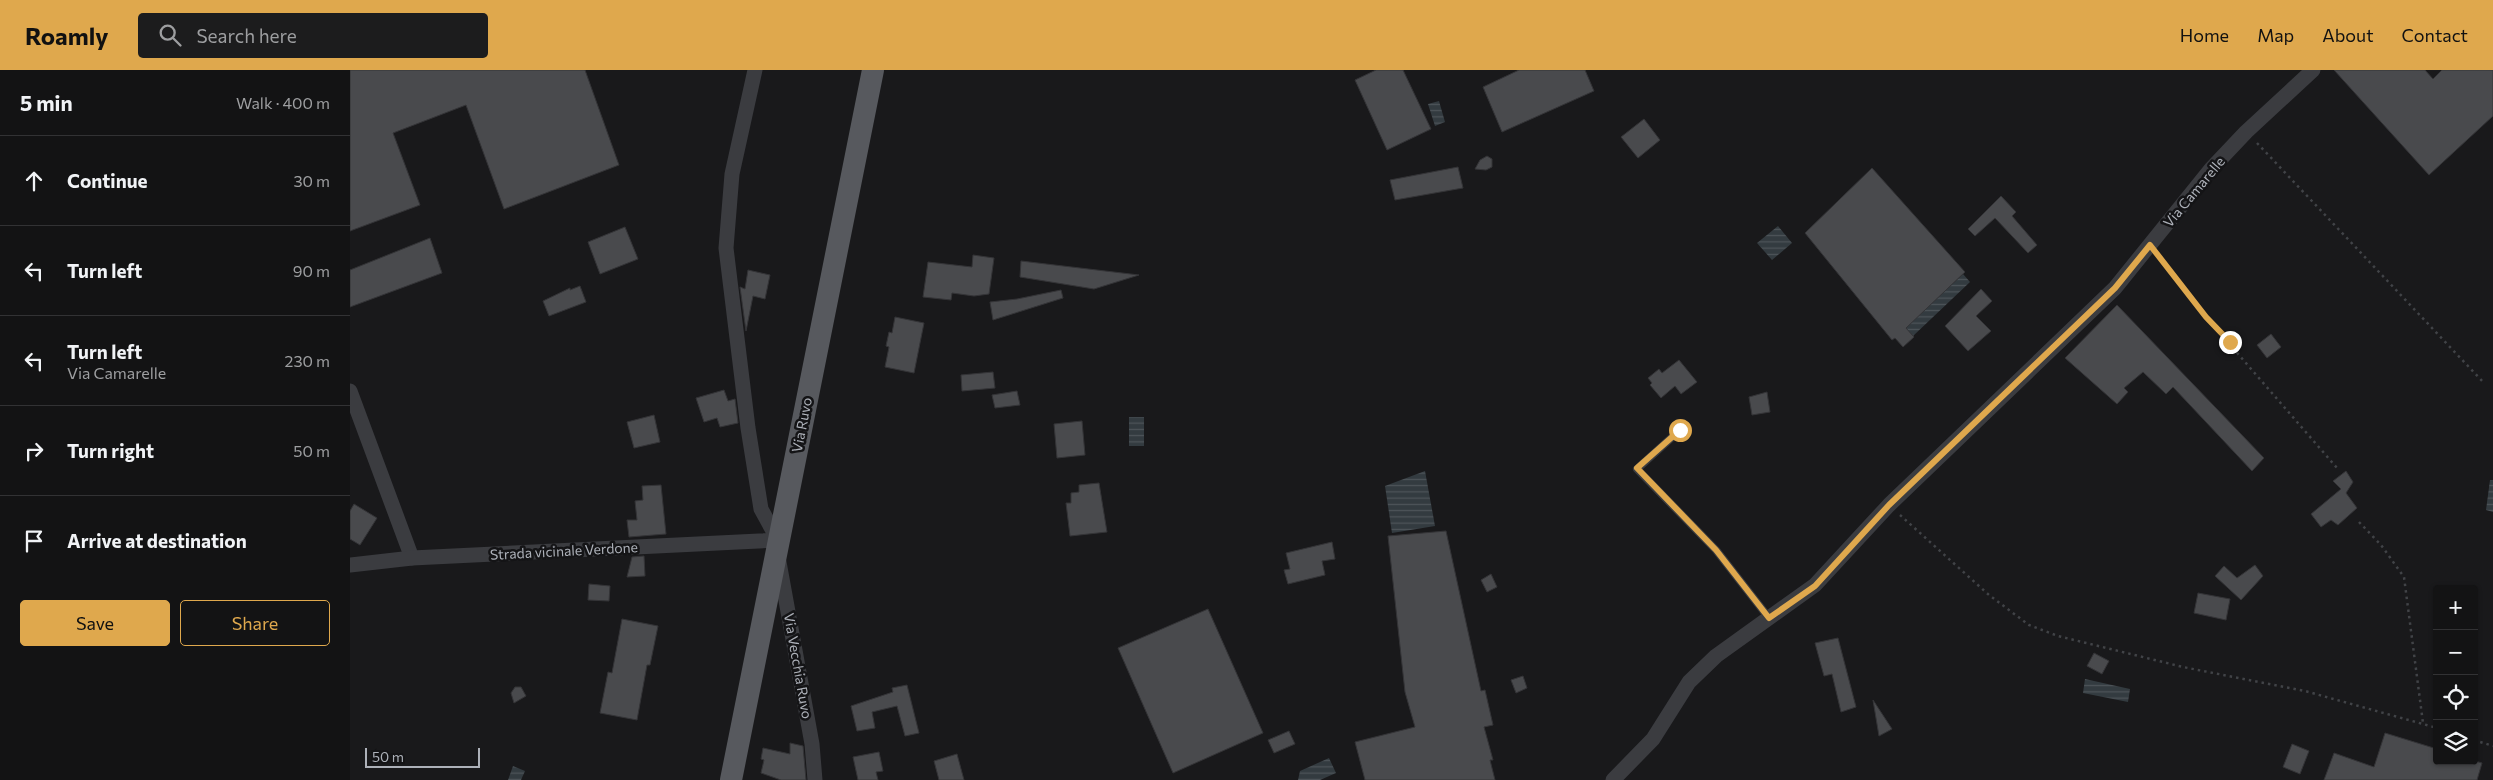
<!DOCTYPE html>
<meta charset="utf-8">
<style>
:root{--surface:#131314;--page:#1c1c1d;--text:#f1f3f6;--muted:#9d9ea0;--line:#323234;--accent:#dfa84d}
body{margin:0;font-family:Commissioner,sans-serif;background:var(--page);color:var(--text)}
.controls{position:absolute;right:15px;bottom:15px;display:grid;overflow:hidden;border-radius:5px;box-shadow:0 1px 4px #0004}
.controls button{width:45px;height:45px;display:grid;place-items:center;padding:0;border:0;border-bottom:1px solid var(--line);background:var(--surface);color:var(--text);font:25px sans-serif}
.scale{position:absolute;left:15px;bottom:12px;width:115px;box-sizing:border-box;padding-left:5px;border:2px solid #adb1b9;border-top:0;font-size:14px;line-height:18px;white-space:nowrap;color:#adb1b9;-webkit-text-stroke:4px #141416;paint-order:stroke}
.stop{position:absolute;width:15px;height:15px;margin:-11px;border:4px solid #dfa84d;border-radius:50%;background:#fff}
.stop.end{background:#dfa84d;border-color:#fff;box-shadow:0 1px 5px #0008}
.list{margin:0;padding:0;list-style:none}
h2{display:flex;justify-content:space-between;align-items:center;height:65px;margin:0;padding:0 20px;font-size:21px}
h2 small{font-size:16px;font-weight:400;color:var(--muted)}
.list li{display:grid;grid-template-columns:32px 1fr auto;gap:15px;align-items:center;box-sizing:border-box;height:90px;padding:0 20px;border-top:1px solid var(--line)}
.list b{display:block;font-size:19px;white-space:nowrap}
.list p{margin:0;font-size:16px;white-space:nowrap;color:var(--muted)}
.list em{font-size:16px;font-style:normal;color:var(--muted)}
.actions{display:flex;gap:10px;padding:15px 20px}
.actions a{flex:1;padding:11px 0;border:1px solid var(--accent);border-radius:5px;text-align:center;font-size:18px;color:var(--accent)}
.actions .main{background:var(--accent);color:#111}
.icon{flex:none;width:28px;height:28px;fill:none;stroke:currentColor;stroke-width:2;stroke-linecap:round;stroke-linejoin:round}
.map{position:relative;flex:none;width:2143px;height:710px;overflow:hidden}
header{display:flex;align-items:center;gap:30px;box-sizing:border-box;height:70px;padding:0 25px;background:var(--accent);color:#111}
header strong{font-size:24px}
nav{display:flex;gap:28px;margin-inline-start:auto;font-size:18px}
.search{width:350px;height:45px;background:var(--page);display:flex;align-items:center;gap:12px;box-sizing:border-box;padding:0 18px;border-radius:5px;color:var(--muted);font-size:19px}
main{display:flex}
aside{flex:1;background:var(--surface)}
.map>svg:first-child{display:block}
.water{fill:url(#water-rules)}
.building{fill:#494a4d;stroke:#343437}
.lines{fill:none;stroke-linecap:round;stroke-linejoin:round}
.path{stroke:#414347;stroke-width:2.5;stroke-dasharray:2.5 4;stroke-linecap:butt}
.lane{stroke:#3b3c40;stroke-width:8}
.street{stroke:#3b3c40;stroke-width:15}
.primary{stroke:#57595e;stroke-width:22}
.route{stroke:#dfa84d;stroke-width:6}
.labels{text-anchor:middle;stroke-width:5;stroke-linejoin:round;paint-order:stroke}
.street-label{font-size:14px;fill:#adb1b9;stroke:#141416}
</style>
<header>
<strong>Roamly</strong>
<div class="search"><svg class="icon" aria-label="search" viewBox="0 0 24 24"><circle cx="10" cy="10" r="6"/><path d="M15 15l6 6"/></svg>Search here</div>
<nav><a>Home</a><a>Map</a><a>About</a><a>Contact</a></nav>
</header>
<main>
<aside>
<h2>5 min<small>Walk · 400 m</small></h2>
<ul class="list">
<li><svg class="icon" aria-label="ahead" viewBox="0 0 24 24"><path d="M12 20V5M6 11l6-6 6 6"/></svg><div><b>Continue</b></div><em>30 m</em></li>
<li><svg class="icon" aria-label="left" viewBox="0 0 24 24"><path d="M17 20v-9H6M10 6l-5 5 5 5"/></svg><div><b>Turn left</b></div><em>90 m</em></li>
<li><svg class="icon" aria-label="left" viewBox="0 0 24 24"><path d="M17 20v-9H6M10 6l-5 5 5 5"/></svg><div><b>Turn left</b><p>Via Camarelle</p></div><em>230 m</em></li>
<li><svg class="icon" aria-label="right" viewBox="0 0 24 24"><path d="M7 20v-9h11M14 6l5 5-5 5"/></svg><div><b>Turn right</b></div><em>50 m</em></li>
<li><svg class="icon" aria-label="arrive" viewBox="0 0 24 24"><path d="M6 21V4h12l-3 4 3 4H6"/></svg><div><b>Arrive at destination</b></div></li>
</ul>
<div class="actions"><a class="main">Save</a><a>Share</a></div>
</aside>
<div class="map">
<svg width="2143" height="710" viewBox="0 0 2143 710">
<defs>
<pattern id="water-rules" width="6" height="5" patternUnits="userSpaceOnUse" patternTransform="scale(1.25)"><rect width="6" height="5" fill="#333b40"/><path d="M0 2.5h6" fill="none" stroke="#4e555a"/></pattern>
</defs>
<rect width="100%" height="100%" fill="#19191b"/>
<g class="water">
<polygon points="1089,31 1095,52 1085,56 1078,34"/>
<polygon points="1428,156 1442,173 1422,190 1407,173"/>
<polygon points="1613,204 1620,212 1563,266 1555,258"/>
<rect x="779" y="347" width="15" height="29"/>
<polygon points="1075,401 1085,456 1042,463 1035,416"/>
<polygon points="2140,410 2143,410 2143,442 2136,440"/>
<polygon points="1735,609 1780,619 1778,632 1733,623"/>
<polygon points="979,688 986,703 970,710 948,710 950,701"/>
<polygon points="163,696 175,701 171,710 158,710"/>
</g>
<g class="building">
<polygon points="0,0 235,0 269,95 154,139 116,35 43,63 70,135 0,161"/>
<polygon points="1026,0 1053,0 1081,59 1037,80 1005,10"/>
<polygon points="1169,0 1235,0 1244,21 1152,62 1133,17"/>
<polygon points="1984,0 2075,0 2083,9 2092,0 2143,0 2143,46 2079,105"/>
<polygon points="1294,49 1310,70 1288,88 1271,67"/>
<polygon points="1137,86 1142,89 1142,97 1136,100 1125,99 1130,90"/>
<polygon points="1108,97 1113,118 1045,130 1040,110"/>
<polygon points="1522,98 1615,202 1556,258 1564,267 1553,277 1545,268 1542,270 1455,163"/>
<polygon points="1651,126 1666,142 1662,146 1687,175 1678,183 1645,148 1625,166 1618,159"/>
<polygon points="275,157 288,189 250,204 238,172"/>
<polygon points="80,168 92,203 0,237 0,200"/>
<polygon points="623,185 644,188 639,224 624,226 602,223 601,230 573,227 578,192 622,197"/>
<polygon points="671,191 789,205 744,219 670,207"/>
<polygon points="398,200 420,205 415,229 403,226 396,261 390,217 395,219"/>
<polygon points="230,216 236,232 199,246 193,231 220,218 220,220"/>
<polygon points="1631,219 1642,231 1626,246 1641,261 1618,281 1595,256"/>
<polygon points="711,220 713,228 643,250 640,232 667,229"/>
<polygon points="1767,235 1914,388 1902,401 1823,317 1816,324 1793,302 1774,318 1778,322 1767,334 1715,288"/>
<polygon points="545,247 574,253 564,303 535,297 539,277 536,276 539,262 542,263"/>
<polygon points="1921,264 1931,277 1917,288 1907,275"/>
<polygon points="1329,290 1347,312 1331,324 1325,316 1311,328 1300,315 1302,313 1298,308 1309,299 1312,303"/>
<polygon points="643,302 645,318 612,321 611,305"/>
<polygon points="374,320 378,331 385,329 388,353 370,357 367,348 354,352 346,328"/>
<polygon points="667,321 670,335 645,338 642,325"/>
<polygon points="1417,322 1420,342 1402,345 1399,327"/>
<polygon points="304,345 310,372 284,378 277,352"/>
<polygon points="732,351 735,385 707,388 704,354"/>
<polygon points="1996,401 2003,412 1996,423 2007,438 1988,455 1981,450 1971,457 1961,444 1991,419 1983,411"/>
<polygon points="749,413 757,462 720,466 716,433 721,433 721,423 729,422 729,415"/>
<polygon points="311,415 316,464 279,467 277,450 287,450 285,431 293,430 292,416"/>
<polygon points="4,434 27,448 10,475 0,469 0,441"/>
<polygon points="1096,461 1131,621 1135,620 1143,655 1134,657 1143,690 1140,690 1145,710 1015,710 1005,672 1065,657 1055,622 1038,466"/>
<polygon points="982,472 985,489 972,491 975,505 938,514 934,500 940,499 936,483"/>
<polygon points="294,486 295,506 277,507 282,487"/>
<polygon points="1905,495 1913,506 1891,530 1865,506 1874,496 1887,508"/>
<polygon points="1141,504 1147,517 1137,522 1131,510"/>
<polygon points="239,514 260,516 259,531 238,530"/>
<polygon points="1848,523 1880,529 1876,550 1844,543"/>
<polygon points="858,539 913,663 823,703 768,578"/>
<polygon points="272,549 308,556 300,595 297,595 287,650 250,643 258,602 262,603"/>
<polygon points="1488,568 1506,637 1491,642 1482,604 1474,606 1465,573"/>
<polygon points="1744,583 1759,591 1752,604 1737,596"/>
<polygon points="1173,606 1177,618 1166,623 1161,610"/>
<polygon points="557,615 569,663 555,666 547,636 522,642 525,658 507,661 501,636 543,622 542,618"/>
<polygon points="165,617 171,617 176,626 164,633 161,623"/>
<polygon points="1523,630 1542,659 1529,666"/>
<polygon points="939,661 945,674 924,683 918,670"/>
<polygon points="2035,663 2087,679 2087,691 2125,691 2132,693 2127,710 1974,710 1984,683 2024,697"/>
<polygon points="440,673 453,676 456,710 431,710 411,703 414,690 411,689 413,678 440,684"/>
<polygon points="1942,674 1959,681 1950,704 1933,697"/>
<polygon points="529,682 533,701 526,702 528,710 508,710 503,687"/>
<polygon points="607,684 614,710 589,710 584,691"/>
</g>
<g class="lines">
<g class="path">
<polyline points="1907,73 2134,313"/>
<polyline points="1809,187 1856,247 1987,398"/>
<polyline points="1550,445 1639,525 1679,555 1708,566 1833,597 1955,621 2087,658"/>
<polyline points="2009,452 2031,475 2054,507 2073,653"/>
<polyline points="2124,670 2143,676"/>
</g>
<polyline class="lane" points="1330,360 1287,399 1366,480 1419,548"/>
<g class="street">
<polyline points="0,321 62,488"/>
<polyline points="429,492 462,674 465,710"/>
<polyline points="0,495 62,488 428,470 411,439 398,358 376,178 382,104 405,0"/>
<polyline points="1263,710 1303,669 1339,612 1366,586 1465,515 1539,435 1765,218 1861,99 1896,62 1963,0"/>
</g>
<polyline class="primary" points="381,710 523,0"/>
</g>
<g class="lines">
<polyline class="route" points="1330,360 1287,398 1366,480 1419,548 1465,516 1539,435 1765,218 1800,175 1856,247 1880,272"/>
</g>
<g class="labels">
<g class="street-label">
<text transform="translate(1844 122) rotate(-50)" y="5">Via Camarelle</text>
<text transform="translate(452 355) rotate(-79)" y="5">Via Ruvo</text>
<text transform="translate(214 481) rotate(-3)" y="5">Strada vicinale Verdone</text>
<text transform="translate(448 596) rotate(80)" y="5">Via Vecchia Ruvo</text>
</g>
</g>
</svg>
<div class="controls">
<button>+</button>
<button>−</button>
<button><svg class="icon" aria-label="locate" viewBox="0 0 24 24"><circle cx="12" cy="12" r="6"/><path d="M12 2v4M12 18v4M2 12h4M18 12h4"/></svg></button>
<button><svg class="icon" aria-label="layers" viewBox="0 0 24 24"><path d="M12 4l9 5-9 5-9-5zM3 14l9 5 9-5"/></svg></button>
</div>
<div class="scale">50 m</div>
<div class="stop" style="left:1330px;top:360px"></div>
<div class="stop end" style="left:1880px;top:272px"></div>
</div>
</main>
